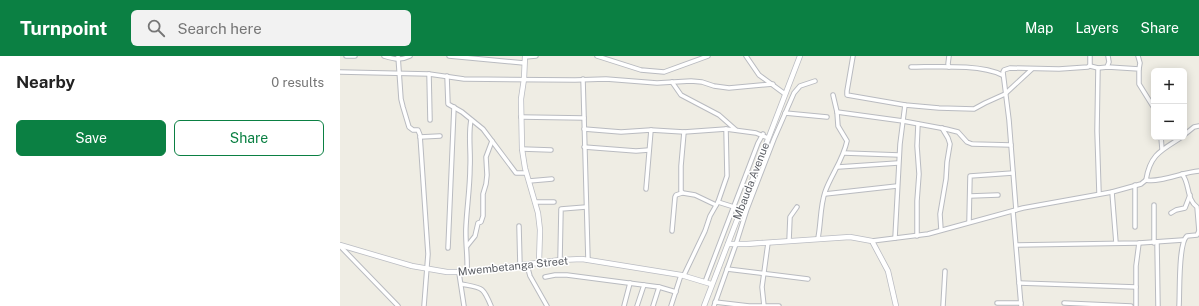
<!DOCTYPE html>
<meta charset="utf-8">
<style>
:root{--surface:#fff;--page:#f2f2f2;--text:#222;--muted:#767676;--line:#e0e0e0;--accent:#0b8043}
body{margin:0;font-family:"Public Sans",sans-serif;background:var(--page);color:var(--text)}
.controls{position:absolute;right:12px;top:12px;display:grid;overflow:hidden;border-radius:6px;box-shadow:0 2px 10px #0003}
.controls button{width:36px;height:36px;display:grid;place-items:center;padding:0;border:0;border-bottom:1px solid var(--line);background:var(--surface);color:var(--text);font:20px sans-serif}
.list{margin:0;padding:0;list-style:none}
h2{display:flex;justify-content:space-between;align-items:center;height:52px;margin:0;padding:0 16px;font-size:17px}
h2 small{font-size:13px;font-weight:400;color:var(--muted)}
.actions{display:flex;gap:8px;padding:12px 16px}
.actions a{flex:1;padding:9px 0;border:1px solid var(--accent);border-radius:6px;text-align:center;font-size:14px;color:var(--accent)}
.actions .main{background:var(--accent);color:#fff}
.icon{flex:none;width:22px;height:22px;fill:none;stroke:currentColor;stroke-width:2;stroke-linecap:round;stroke-linejoin:round}
.map{position:relative;flex:none;width:859px;height:250px;overflow:hidden}
header{display:flex;align-items:center;gap:24px;box-sizing:border-box;height:56px;padding:0 20px;background:var(--accent);color:#fff}
header strong{font-size:19px}
nav{display:flex;gap:22px;margin-inline-start:auto;font-size:14px}
.search{width:280px;height:36px;background:var(--page);display:flex;align-items:center;gap:10px;box-sizing:border-box;padding:0 14px;border-radius:6px;color:var(--muted);font-size:15px}
main{display:flex}
aside{flex:1;background:var(--surface)}
.map>svg:first-child{display:block}
.lines{fill:none;stroke-linecap:round;stroke-linejoin:round}
.street-casing{stroke:#b9bbc0;stroke-width:5.5}
.secondary-casing{stroke:#babcc2;stroke-width:6}
.street{stroke:#fff;stroke-width:3.5}
.secondary{stroke:#fff;stroke-width:4.5}
.labels{text-anchor:middle;stroke-width:3;stroke-linejoin:round;paint-order:stroke}
.street-label{font-size:11px;fill:#5c5f65;stroke:#fff}
</style>
<header>
<strong>Turnpoint</strong>
<div class="search"><svg class="icon" aria-label="search" viewBox="0 0 24 24"><circle cx="10" cy="10" r="6"/><path d="M15 15l6 6"/></svg>Search here</div>
<nav><a>Map</a><a>Layers</a><a>Share</a></nav>
</header>
<main>
<aside>
<h2>Nearby<small>0 results</small></h2>
<ul class="list">
</ul>
<div class="actions"><a class="main">Save</a><a>Share</a></div>
</aside>
<div class="map">
<svg width="859" height="250" viewBox="0 0 859 250">
<rect width="100%" height="100%" fill="#efede4"/>
<g class="lines">
<defs>
<g id="street">
<polyline points="6,0 15,0"/>
<path d="M44,0C54,3 60,5 70,0"/>
<polyline points="58,0 61,43 63,51 69,71 73,74 78,74 80,79 88,198 84,250"/>
<polyline points="109,0 184,7"/>
<polyline points="257,0 301,14 324,16 368,0"/>
<polyline points="406,0 419,19 445,38"/>
<polyline points="513,0 507,35 507,39 565,49 599,52 634,53 645,47 665,38 692,13"/>
<polyline points="609,0 608,8 609,11"/>
<polyline points="798,0 800,7 799,13"/>
<polyline points="185,1 196,0"/>
<polyline points="750,10 758,12 768,11 799,13 799,28 814,52"/>
<path d="M571,11C596,11 641,8 662,19"/>
<polyline points="767,11 769,6 768,0"/>
<polyline points="758,12 757,75 759,137"/>
<polyline points="0,16 89,18 124,23 235,24 266,23 317,27 351,25 362,26 374,30 389,32 433,28"/>
<polyline points="89,18 90,64"/>
<polyline points="107,20 108,48 122,56 143,73 176,117 186,117"/>
<polyline points="243,23 248,204"/>
<polyline points="332,26 341,39 379,59 396,74"/>
<polyline points="497,56 563,65 606,73 618,76 627,86 632,88 671,89"/>
<polyline points="445,57 487,61"/>
<polyline points="181,61 244,62"/>
<polyline points="244,73 281,76 311,74 344,76 386,73 416,77 428,82"/>
<polyline points="344,76 341,110 341,135 343,137 355,139 376,149"/>
<polyline points="844,79 854,71 859,70"/>
<polyline points="80,81 100,80"/>
<polyline points="821,81 822,93"/>
<polyline points="244,91 296,95 309,94"/>
<polyline points="182,93 211,94"/>
<polyline points="504,97 559,99"/>
<polyline points="498,111 558,107"/>
<path d="M842,118C850,127 846,143 857,151L859,175"/>
<path d="M806,124C810,98 822,94 842,81"/>
<polyline points="189,125 212,123"/>
<polyline points="795,129 795,171"/>
<polyline points="306,133 311,74"/>
<polyline points="772,136 776,187"/>
<polyline points="485,138 557,130"/>
<polyline points="630,140 658,139"/>
<polyline points="195,146 214,146"/>
<polyline points="378,146 394,151"/>
<polyline points="814,149 814,187"/>
<polyline points="676,154 669,64 663,16 664,14 670,12 719,13 748,11 750,9 750,0"/>
<polyline points="673,155 681,250"/>
<polyline points="831,157 836,154 845,152 850,139"/>
<polyline points="629,166 630,120 673,117"/>
<polyline points="179,170 180,210"/>
<polyline points="601,174 600,158 606,123 607,106 610,88 608,82 602,72"/>
<polyline points="332,175 335,141 336,139 342,137"/>
<polyline points="577,180 577,145 579,118 577,90 578,68"/>
<path d="M478,182C481,167 480,151 485,136C491,119 503,104 507,85L498,70L497,56L493,39"/>
<polyline points="555,182 560,88 565,49"/>
<polyline points="449,185 450,161 457,151"/>
<path d="M532,185L588,178L683,152L772,136L801,128L806,124C820,127 843,116 859,115"/>
<polyline points="817,186 818,250"/>
<polyline points="677,189 799,187 843,184"/>
<polyline points="0,190 58,250"/>
<polyline points="127,190 135,180 138,167 141,166 143,160 143,138 146,128 147,119 146,101 152,85"/>
<polyline points="108,192 114,51"/>
<polyline points="220,204 221,153 246,151"/>
<polyline points="187,209 190,220 207,250"/>
<polyline points="387,213 468,223"/>
<path d="M127,216C128,201 125,185 126,170C127,150 130,131 130,111C131,96 128,79 131,64"/>
<polyline points="119,217 124,250"/>
<polyline points="344,219 365,175 370,160 378,146 387,120 386,73"/>
<polyline points="205,221 215,219 227,219 319,231 336,236"/>
<polyline points="365,226 418,87 423,78"/>
<polyline points="679,227 796,231"/>
<path d="M121,228C142,232 143,230 151,250"/>
<polyline points="375,246 409,250 439,250"/>
<polyline points="657,247 681,247"/>
<polyline points="724,247 791,250"/>
<polyline points="284,250 290,227"/>
<polyline points="297,250 304,229"/>
<polyline points="313,250 319,231"/>
<polyline points="331,250 341,219"/>
<polyline points="374,250 396,188 407,153 434,83 454,37 460,30 475,25"/>
<polyline points="424,250 422,231 428,187"/>
<polyline points="603,250 605,215"/>
<polyline points="796,250 796,210 799,187"/>
<path d="M839,250C840,237 838,187 847,180L857,179L859,175"/>
</g>
<g id="secondary">
<polyline points="185,0 184,23 181,43 182,93 185,112 198,157 200,174 199,207"/>
<polyline points="388,188 407,188 510,181 532,185 548,215 556,250"/>
<polyline points="0,189 72,210 107,216 127,216 220,204 242,203 341,219 371,228"/>
<polyline points="364,250 460,0"/>
</g>
</defs>
<use href="#street" class="street-casing"/>
<use href="#secondary" class="secondary-casing"/>
<use href="#street" class="street"/>
<use href="#secondary" class="secondary"/>
</g>
<g class="labels">
<g class="street-label">
<text transform="translate(411 125) rotate(-69)" y="4">Mbauda Avenue</text>
<text transform="translate(173 210) rotate(-6)" y="4">Mwembetanga Street</text>
</g>
</g>
</svg>
<div class="controls">
<button>+</button>
<button>−</button>
</div>
</div>
</main>
